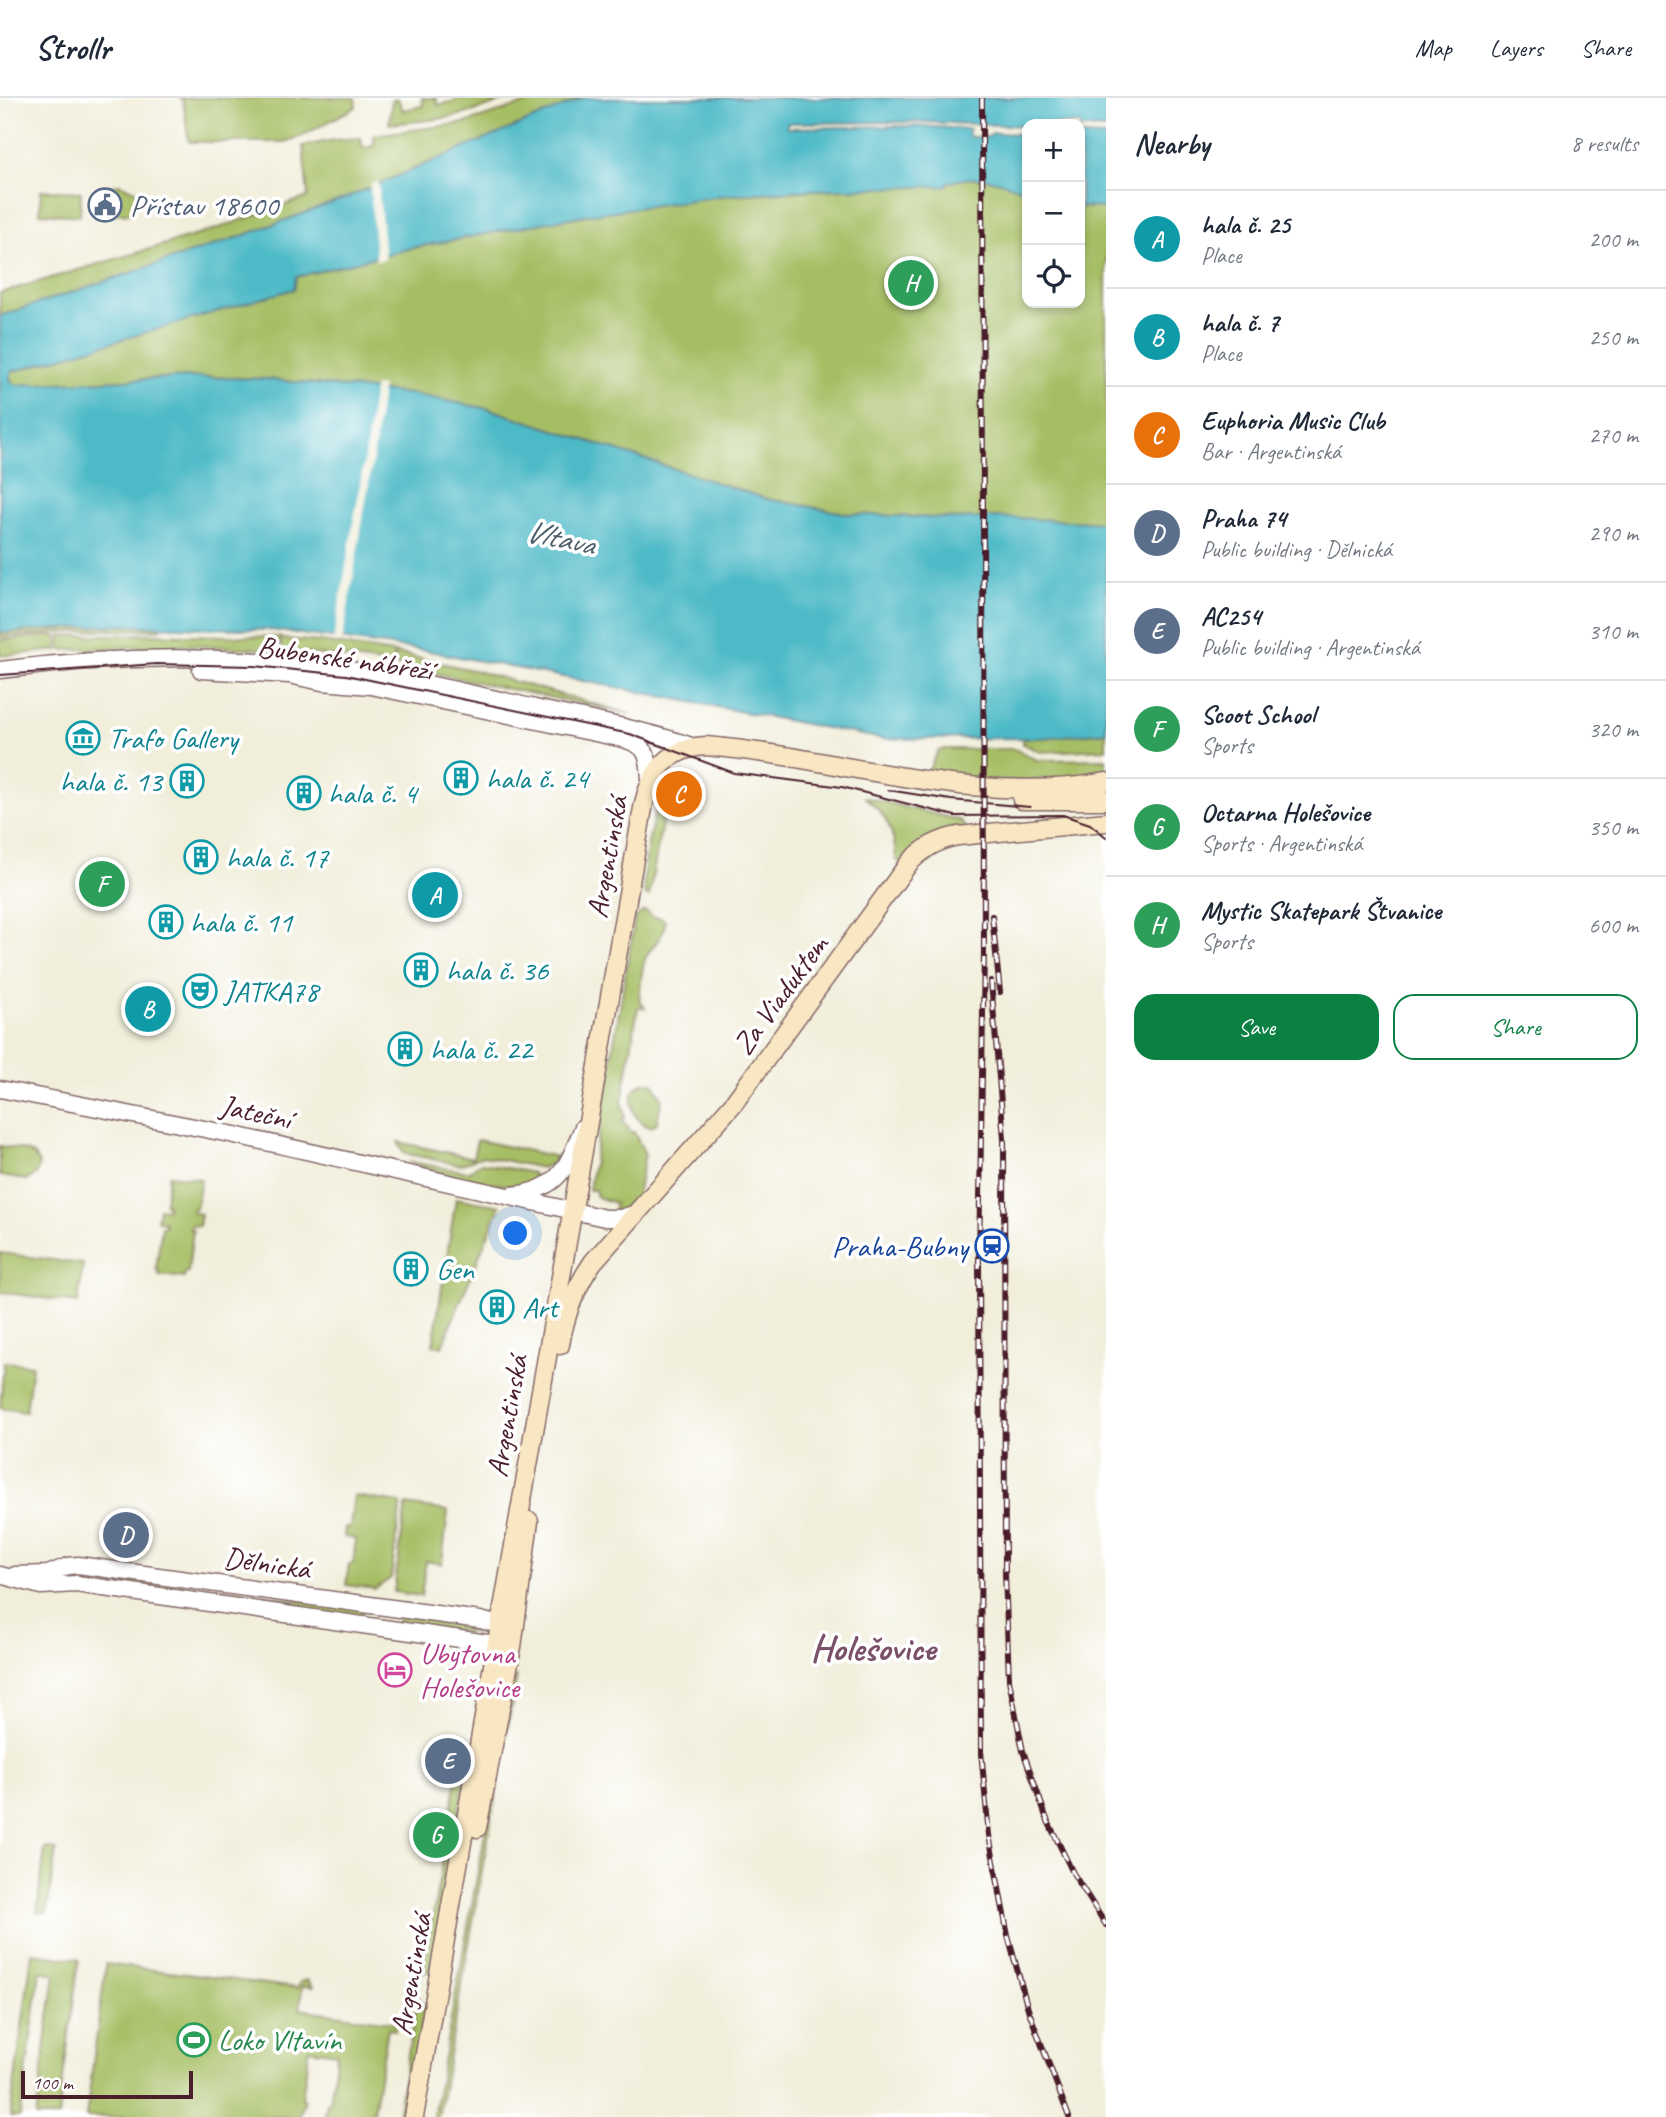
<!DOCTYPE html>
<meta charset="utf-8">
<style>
:root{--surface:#fff;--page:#f6f6f7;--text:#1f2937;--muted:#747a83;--line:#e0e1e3;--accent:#0b8043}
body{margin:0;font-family:Caveat,sans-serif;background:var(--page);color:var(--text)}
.controls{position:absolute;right:21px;top:21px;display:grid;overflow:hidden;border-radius:14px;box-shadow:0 4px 10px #0003}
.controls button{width:63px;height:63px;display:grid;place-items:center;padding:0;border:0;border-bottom:2px solid var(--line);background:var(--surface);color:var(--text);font:35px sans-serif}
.scale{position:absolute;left:21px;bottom:18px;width:172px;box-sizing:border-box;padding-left:7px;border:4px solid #4a1f2b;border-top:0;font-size:19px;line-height:24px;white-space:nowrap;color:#4a1f2b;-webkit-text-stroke:5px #fff;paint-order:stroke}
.you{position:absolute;left:516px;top:1136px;width:24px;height:24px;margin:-18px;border:5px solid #fff;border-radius:50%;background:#1a73e8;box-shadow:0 0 0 10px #1a73e833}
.badge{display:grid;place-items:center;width:46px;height:46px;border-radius:50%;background:var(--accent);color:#fff;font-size:23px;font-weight:700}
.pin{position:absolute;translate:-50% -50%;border:4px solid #fff;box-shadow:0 2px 7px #0006}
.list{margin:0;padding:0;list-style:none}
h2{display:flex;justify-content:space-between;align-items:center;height:91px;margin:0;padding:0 28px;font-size:30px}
h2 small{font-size:23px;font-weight:400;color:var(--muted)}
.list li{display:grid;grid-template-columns:46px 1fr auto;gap:21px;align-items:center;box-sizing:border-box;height:98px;padding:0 28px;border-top:2px solid var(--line)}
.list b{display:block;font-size:26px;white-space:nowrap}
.list p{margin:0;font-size:23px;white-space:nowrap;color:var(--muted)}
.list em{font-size:23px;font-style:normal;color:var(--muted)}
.actions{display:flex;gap:14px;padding:21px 28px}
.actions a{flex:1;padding:16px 0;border:2px solid var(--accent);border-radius:21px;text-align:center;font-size:24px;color:var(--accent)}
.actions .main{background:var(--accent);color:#fff}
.icon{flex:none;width:38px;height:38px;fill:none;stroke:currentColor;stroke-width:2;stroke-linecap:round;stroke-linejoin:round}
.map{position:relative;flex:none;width:1106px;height:2019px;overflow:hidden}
header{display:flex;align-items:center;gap:42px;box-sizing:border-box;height:98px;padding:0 35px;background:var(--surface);border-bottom:2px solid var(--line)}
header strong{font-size:33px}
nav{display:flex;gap:38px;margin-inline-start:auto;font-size:24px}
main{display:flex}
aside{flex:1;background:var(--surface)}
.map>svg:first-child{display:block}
.green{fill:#a6be63;stroke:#786e47;stroke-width:2}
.water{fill:#4dbac7;stroke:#4c6c79;stroke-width:2}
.pier{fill:#f1eeda}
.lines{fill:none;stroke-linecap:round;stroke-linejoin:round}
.tertiary-casing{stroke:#846768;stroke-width:19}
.secondary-casing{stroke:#846768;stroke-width:21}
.tertiary{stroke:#fff;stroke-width:16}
.secondary{stroke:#f9e7c3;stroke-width:18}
.tram{stroke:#4a1f2b;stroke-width:2}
.rail-casing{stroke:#4a1f2b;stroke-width:6}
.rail{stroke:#fff;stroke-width:3.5;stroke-dasharray:10;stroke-linecap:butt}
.labels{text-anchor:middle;stroke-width:7;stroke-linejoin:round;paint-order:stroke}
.service-label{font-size:30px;fill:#4e5e75;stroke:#fff;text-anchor:start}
.street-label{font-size:30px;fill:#4a1f2b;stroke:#fff}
.culture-label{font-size:30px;fill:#0d838f;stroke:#fff;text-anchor:start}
.transit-label{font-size:30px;fill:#164399;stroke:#fff;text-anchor:end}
.hotel-label{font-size:30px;fill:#b23c85;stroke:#fff;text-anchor:start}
.leisure-label{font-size:30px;fill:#27864d;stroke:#fff;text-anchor:start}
.water-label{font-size:32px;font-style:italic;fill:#4b5d69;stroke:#fff}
.district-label{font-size:37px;font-weight:bold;fill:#7a5169;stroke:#fff}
</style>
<header>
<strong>Strollr</strong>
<nav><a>Map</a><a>Layers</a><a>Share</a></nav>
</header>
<main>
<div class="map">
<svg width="1106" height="2019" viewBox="0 0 1106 2019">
<rect width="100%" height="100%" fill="#fff"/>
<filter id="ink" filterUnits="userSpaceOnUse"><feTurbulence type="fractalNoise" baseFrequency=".0143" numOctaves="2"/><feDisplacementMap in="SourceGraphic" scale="14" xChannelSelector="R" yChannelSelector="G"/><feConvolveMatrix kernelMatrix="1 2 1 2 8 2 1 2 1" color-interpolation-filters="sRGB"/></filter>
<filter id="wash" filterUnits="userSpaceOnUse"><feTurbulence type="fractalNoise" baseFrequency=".00686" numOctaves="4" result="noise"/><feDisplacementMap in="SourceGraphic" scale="28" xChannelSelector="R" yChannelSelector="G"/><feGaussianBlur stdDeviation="1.57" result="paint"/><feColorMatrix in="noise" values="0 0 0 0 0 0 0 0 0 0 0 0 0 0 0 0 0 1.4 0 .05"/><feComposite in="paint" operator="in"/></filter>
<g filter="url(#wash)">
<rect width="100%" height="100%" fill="#f1eeda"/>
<g class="green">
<polygon points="180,0 355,0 356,9 300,39 283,44 189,44 183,2"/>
<path d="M422,0H436L438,7L455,3L456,0H509C465,20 437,22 389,26L392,2L398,1L403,12L423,8Z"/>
<polygon points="543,0 583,0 344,101 239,139 0,218 0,195 207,134 308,99 303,48 334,42 361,40 363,50 374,48 374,37 465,25"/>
<polygon points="963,80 997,81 1027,94 1027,205 1080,205 1080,109 1106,110 1106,425 996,419 958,421 850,416 767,401 489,311 411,296 266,281 192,279 15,287 10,281 11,274 128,239 295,179 411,150 585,117 728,97 947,85"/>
<polygon points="119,86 138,94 139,103 130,116 114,115 107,102 109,89"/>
<polygon points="41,92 81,94 80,118 40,115"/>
<polygon points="115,527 161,529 160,532 100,532 0,539 0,535"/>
<polygon points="143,536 279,539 278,552 181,547 61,552 60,538"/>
<polygon points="46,538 57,538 58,552 0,558 0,542"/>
<polygon points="281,540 283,541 321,544 394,555 391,566 281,552"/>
<polygon points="396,555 477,573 630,616 394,567"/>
<polygon points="1106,634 1106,651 1041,654 1023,646 1023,640"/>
<polygon points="945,651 1015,651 1037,662 1106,661 1106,674 1026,683 994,683 927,675 938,653"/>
<path d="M666,690L668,691L649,798L645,797C639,782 654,702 666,690Z"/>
<path d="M864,699L959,722L967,731C929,737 928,738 900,764L896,763C895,734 887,716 864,699Z"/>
<path d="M646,813L652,819L662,820L665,823C665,840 650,849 645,861C641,873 641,888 639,901L645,910L638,909L622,1004L625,1019L622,1022L632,1035L634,1034L645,1056L637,1098L624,1111L614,1113L615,1105L597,1099L595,1092H589L635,820L642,814Z"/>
<path d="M649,984L654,986L662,1000L657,1025L651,1029C630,1026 622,986 649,984Z"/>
<polygon points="477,1042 557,1059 551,1066 542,1070 483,1058 460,1067 404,1055 398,1044 473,1060"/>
<path d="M0,1048C15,1051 35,1050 39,1067L36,1077L26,1082L0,1078Z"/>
<path d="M411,1064L468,1074L481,1065L532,1075L539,1085C499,1094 454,1076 415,1068Z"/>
<polygon points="169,1077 201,1081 196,1110 193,1110 192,1114 201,1116 199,1128 191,1127 190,1132 193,1132 188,1175 185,1175 184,1180 158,1177 159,1172 156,1171 162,1128 165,1128 165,1124 157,1123 159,1110 167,1111 168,1107 165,1106"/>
<polygon points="456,1100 500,1108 442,1248 433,1247"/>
<polygon points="0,1155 83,1166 78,1205 0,1194"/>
<polygon points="4,1264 32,1267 26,1314 0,1310"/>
<polygon points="354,1398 401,1405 391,1480 375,1491 346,1487 349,1466 353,1466 356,1441 344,1439 345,1429 350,1429"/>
<polygon points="406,1407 448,1413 442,1466 426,1463 421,1498 394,1494"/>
<polygon points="83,1474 362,1510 363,1515 360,1521 82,1480"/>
<polygon points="401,1516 488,1530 484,1536 399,1525 398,1520"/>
<polygon points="517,1578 438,2019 433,2019 513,1583"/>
<polygon points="468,1639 469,1657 433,1863 430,1871 423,1875 464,1640"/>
<polygon points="45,1750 56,1752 47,1815 37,1814"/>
<polygon points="32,1855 79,1861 58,2019 36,2019 55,1876 40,1873 20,2019 10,2019"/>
<polygon points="106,1866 298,1890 300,1884 307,1882 313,1889 302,1888 300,1911 396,1925 395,1932 388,1931 372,2019 327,2019 325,2017 327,2004 330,2004 337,1955 309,1951 302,2000 305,2001 299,2019 86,2019"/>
<polygon points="418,1899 424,1909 423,1920 405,2019 397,2019"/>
</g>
<g class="water">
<path d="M583,0H1106V31L1080,30V26H1027V28L923,24L787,25V30L918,28L970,31L968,33L970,39H988L992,35L1027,36V94C1000,82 976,75 947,85V88L808,92L728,97L585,117L411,150L296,179L294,191L11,274L10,281L15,287L192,279L266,281L411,296L489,311L767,401L850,416L958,421L996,419L1106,425V634L1043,640L883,641L423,552L271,532L115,527L0,535V218L239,139L343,101Z"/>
<polygon points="1080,38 1106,39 1106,110 1080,109"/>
</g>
<g class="pier">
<polygon points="378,83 385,161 376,163 370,87"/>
<polygon points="374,288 382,289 374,354 342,545 333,544 366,352"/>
</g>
</g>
<g filter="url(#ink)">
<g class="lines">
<defs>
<g id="tertiary">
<path d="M0,572C114,557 234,556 348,572C411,581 473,596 535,610C588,622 643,631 694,649"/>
<path d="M201,572L289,577L322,584L371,588L619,640C645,646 649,654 650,681"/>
<polyline points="0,991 230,1036 605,1120 621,1120 634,1116"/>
<path d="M512,1097C560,1092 567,1069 583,1029"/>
<polyline points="0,1477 41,1488 76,1486 509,1548"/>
<polyline points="15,1477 48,1476 68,1468 78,1467 480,1522 500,1527 509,1533"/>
</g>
<g id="secondary">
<polyline points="1022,702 1106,702"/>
<path d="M560,1247C565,1216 575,1190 593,1164L733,1006L909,765C924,750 937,742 958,738L1106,724"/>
<polyline points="477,1730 512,1549 529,1423"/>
<path d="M414,2019L643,710C650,675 667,650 706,648C839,659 972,709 1106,684"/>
</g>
</defs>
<use href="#tertiary" class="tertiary-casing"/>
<use href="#secondary" class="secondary-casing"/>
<use href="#tertiary" class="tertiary"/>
<use href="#secondary" class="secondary"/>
<g class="tram">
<polyline points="0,577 156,566 254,568 346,577 630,636 734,675 842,689 955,718 1063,717 1090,726 1106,739"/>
<polyline points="888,692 951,702 1030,709"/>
</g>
<defs>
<g id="rail">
<polyline points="982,0 984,853 979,1162 981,1653 989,1737 1008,1838 1028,1911 1069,2019"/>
<polyline points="992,818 1000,894"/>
<polyline points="991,883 1004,1041 1005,1475 1009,1582 1023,1653 1046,1719 1073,1775 1106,1827"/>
</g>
</defs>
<use href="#rail" class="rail-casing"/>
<use href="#rail" class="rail"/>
</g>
</g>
<defs>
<symbol id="civic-ring" viewBox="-11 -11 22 22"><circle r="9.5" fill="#fff" stroke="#5c6f8a" stroke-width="1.5"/><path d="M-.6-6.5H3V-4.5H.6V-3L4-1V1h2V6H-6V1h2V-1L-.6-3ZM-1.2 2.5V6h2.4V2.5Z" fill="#5c6f8a"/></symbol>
<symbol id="museum-ring" viewBox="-11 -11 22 22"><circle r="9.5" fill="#fff" stroke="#0f9aa8" stroke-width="1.5"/><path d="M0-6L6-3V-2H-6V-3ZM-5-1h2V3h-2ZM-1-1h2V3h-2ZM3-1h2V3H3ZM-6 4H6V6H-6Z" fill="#0f9aa8"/></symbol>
<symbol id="building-ring" viewBox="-11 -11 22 22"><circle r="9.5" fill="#fff" stroke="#0f9aa8" stroke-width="1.5"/><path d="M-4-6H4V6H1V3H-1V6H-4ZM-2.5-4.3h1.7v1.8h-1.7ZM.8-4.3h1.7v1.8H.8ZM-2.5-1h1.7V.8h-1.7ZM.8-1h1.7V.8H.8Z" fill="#0f9aa8"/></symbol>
<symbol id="theatre-ring" viewBox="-11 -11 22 22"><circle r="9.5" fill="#fff" stroke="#0f9aa8" stroke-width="1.5"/><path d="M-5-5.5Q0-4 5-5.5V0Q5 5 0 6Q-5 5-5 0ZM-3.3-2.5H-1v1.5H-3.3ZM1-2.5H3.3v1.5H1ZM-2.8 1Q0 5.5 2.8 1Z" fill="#0f9aa8"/></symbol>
<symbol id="station-ring" viewBox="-11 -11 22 22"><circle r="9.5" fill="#fff" stroke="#1a4fb4" stroke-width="1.5"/><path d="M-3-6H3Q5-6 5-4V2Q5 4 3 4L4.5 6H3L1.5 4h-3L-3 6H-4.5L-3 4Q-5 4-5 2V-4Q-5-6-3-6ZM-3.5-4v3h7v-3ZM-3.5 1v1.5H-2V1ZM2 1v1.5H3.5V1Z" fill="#1a4fb4"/></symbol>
<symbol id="hotel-ring" viewBox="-11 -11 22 22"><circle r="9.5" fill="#fff" stroke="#d1479c" stroke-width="1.5"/><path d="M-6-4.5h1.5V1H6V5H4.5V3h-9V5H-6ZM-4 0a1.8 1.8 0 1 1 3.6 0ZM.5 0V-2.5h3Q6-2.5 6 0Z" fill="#d1479c"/></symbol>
<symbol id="stadium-ring" viewBox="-11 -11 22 22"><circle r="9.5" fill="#fff" stroke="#2e9e5b" stroke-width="1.5"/><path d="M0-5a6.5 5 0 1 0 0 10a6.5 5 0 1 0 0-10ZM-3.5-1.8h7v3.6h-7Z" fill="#2e9e5b"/></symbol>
</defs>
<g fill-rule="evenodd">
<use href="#civic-ring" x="86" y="88" width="38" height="38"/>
<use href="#museum-ring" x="64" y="621" width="38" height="38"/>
<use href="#building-ring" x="442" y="661" width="38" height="38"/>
<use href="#building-ring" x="168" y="664" width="38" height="38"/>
<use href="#building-ring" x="285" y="676" width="38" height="38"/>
<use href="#building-ring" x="182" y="740" width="38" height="38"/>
<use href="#building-ring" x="147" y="805" width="38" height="38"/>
<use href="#building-ring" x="402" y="853" width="38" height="38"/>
<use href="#theatre-ring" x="181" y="874" width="38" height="38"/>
<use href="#building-ring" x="386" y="932" width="38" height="38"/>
<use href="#station-ring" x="973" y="1129" width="38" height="38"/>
<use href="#building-ring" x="392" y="1152" width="38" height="38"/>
<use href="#building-ring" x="478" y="1190" width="38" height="38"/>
<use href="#hotel-ring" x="376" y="1553" width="38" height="38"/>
<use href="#stadium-ring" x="175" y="1923" width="38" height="38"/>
</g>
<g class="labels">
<g class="service-label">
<text x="130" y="117">Přístav 18600</text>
</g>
<g class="street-label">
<text transform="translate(345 560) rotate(8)" y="10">Bubenské nábřeží</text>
<text transform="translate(607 759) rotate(-80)" y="10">Argentinská</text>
<text transform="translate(780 897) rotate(-54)" y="10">Za Viaduktem</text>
<text transform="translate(256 1014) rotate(12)" y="10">Jateční</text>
<text transform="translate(507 1318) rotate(-80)" y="10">Argentinská</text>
<text transform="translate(267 1465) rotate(8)" y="10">Dělnická</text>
<text transform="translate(411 1876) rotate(-80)" y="10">Argentinská</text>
</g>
<g class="culture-label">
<text x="108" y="650">Trafo Gallery</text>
<text x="486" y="690">hala č. 24</text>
<text x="162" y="693" text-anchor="end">hala č. 13</text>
<text x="328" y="705">hala č. 4</text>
<text x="226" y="769">hala č. 17</text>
<text x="190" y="834">hala č. 11</text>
<text x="446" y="882">hala č. 36</text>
<text x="224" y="903">JATKA78</text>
<text x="430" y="961">hala č. 22</text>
<text x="436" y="1181">Gen</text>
<text x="522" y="1219">Art</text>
</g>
<g class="transit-label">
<text x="968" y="1158">Praha-Bubny</text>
</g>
<g class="hotel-label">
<text x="420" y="1565">Ubytovna<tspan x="420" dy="34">Holešovice</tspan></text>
</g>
<g class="leisure-label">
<text x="218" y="1952">Loko Vltavín</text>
</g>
<g class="water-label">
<text transform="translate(560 439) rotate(12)" y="11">Vltava</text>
</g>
<g class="district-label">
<text x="873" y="1562">Holešovice</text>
</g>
</g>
</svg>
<div class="controls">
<button>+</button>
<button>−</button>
<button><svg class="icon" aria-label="locate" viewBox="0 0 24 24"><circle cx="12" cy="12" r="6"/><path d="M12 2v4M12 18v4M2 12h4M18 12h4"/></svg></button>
</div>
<div class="scale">100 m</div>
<div class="you"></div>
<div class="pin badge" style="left:435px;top:797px;background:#0f9aa8">A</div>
<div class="pin badge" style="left:148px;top:911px;background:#0f9aa8">B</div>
<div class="pin badge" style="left:679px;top:696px;background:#e8710a">C</div>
<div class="pin badge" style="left:126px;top:1437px;background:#5c6f8a">D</div>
<div class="pin badge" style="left:448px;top:1663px;background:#5c6f8a">E</div>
<div class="pin badge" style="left:102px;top:786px;background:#2e9e5b">F</div>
<div class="pin badge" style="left:436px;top:1737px;background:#2e9e5b">G</div>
<div class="pin badge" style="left:911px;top:185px;background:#2e9e5b">H</div>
</div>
<aside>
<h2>Nearby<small>8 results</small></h2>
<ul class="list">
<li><span class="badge" style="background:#0f9aa8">A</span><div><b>hala č. 25</b><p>Place</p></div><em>200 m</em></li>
<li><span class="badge" style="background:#0f9aa8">B</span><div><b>hala č. 7</b><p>Place</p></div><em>250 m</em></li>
<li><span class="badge" style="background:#e8710a">C</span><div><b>Euphoria Music Club</b><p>Bar · Argentinská</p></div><em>270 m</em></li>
<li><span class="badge" style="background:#5c6f8a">D</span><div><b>Praha 74</b><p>Public building · Dělnická</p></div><em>290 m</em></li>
<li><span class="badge" style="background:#5c6f8a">E</span><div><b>AC254</b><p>Public building · Argentinská</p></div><em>310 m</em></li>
<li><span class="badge" style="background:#2e9e5b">F</span><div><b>Scoot School</b><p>Sports</p></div><em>320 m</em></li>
<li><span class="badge" style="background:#2e9e5b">G</span><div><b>Octarna Holešovice</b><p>Sports · Argentinská</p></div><em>350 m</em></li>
<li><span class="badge" style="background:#2e9e5b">H</span><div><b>Mystic Skatepark Štvanice</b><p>Sports</p></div><em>600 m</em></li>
</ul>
<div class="actions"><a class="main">Save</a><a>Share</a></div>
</aside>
</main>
